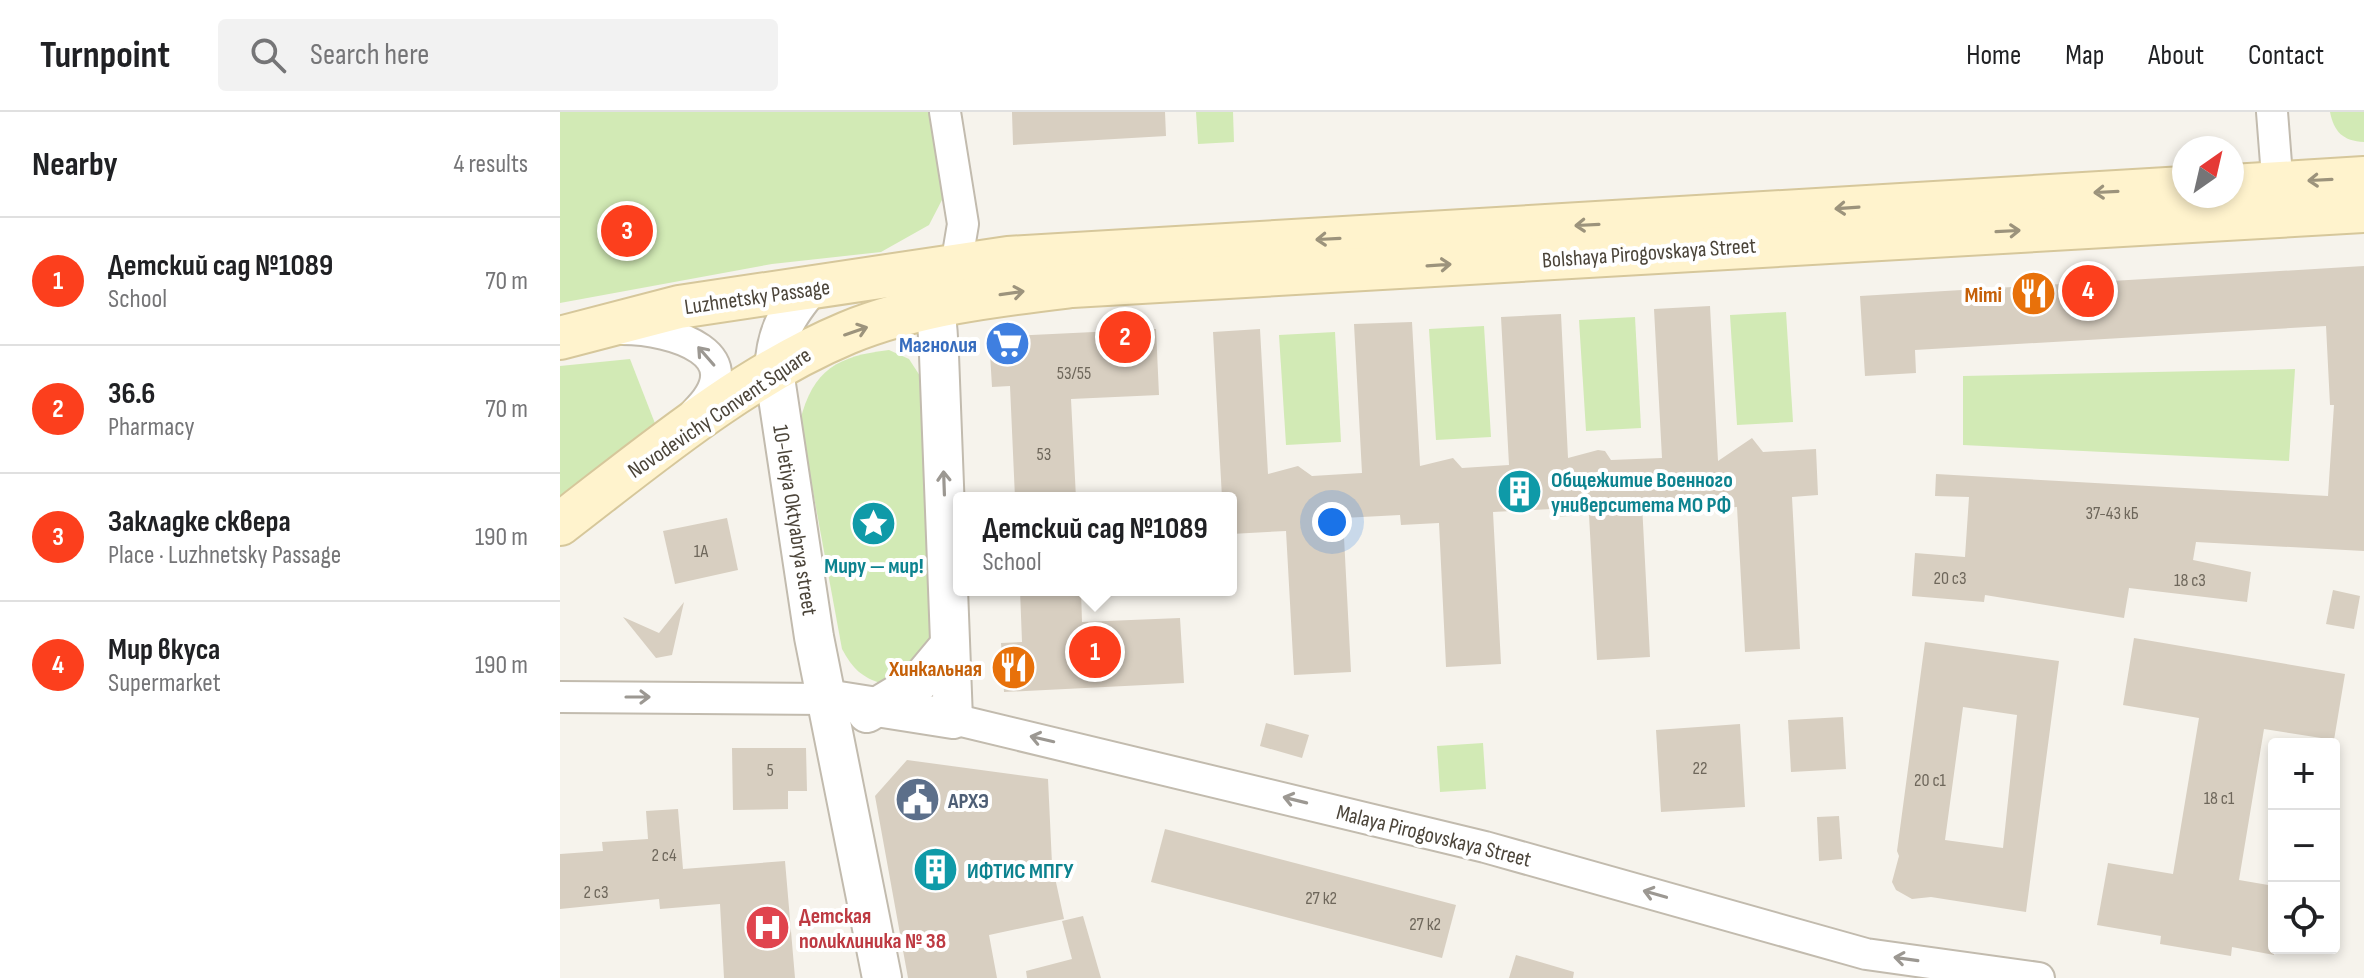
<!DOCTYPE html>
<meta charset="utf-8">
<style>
:root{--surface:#fff;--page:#f2f2f2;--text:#202124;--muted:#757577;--line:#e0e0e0;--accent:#fc3f1d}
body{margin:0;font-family:"Sofia Sans Condensed",sans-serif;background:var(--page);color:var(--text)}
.controls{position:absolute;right:24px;bottom:24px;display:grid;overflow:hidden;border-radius:8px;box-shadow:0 4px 12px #0003}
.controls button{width:72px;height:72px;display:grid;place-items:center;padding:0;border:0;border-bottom:2px solid var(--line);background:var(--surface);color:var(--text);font:40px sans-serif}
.compass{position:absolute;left:1612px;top:24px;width:72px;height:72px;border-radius:50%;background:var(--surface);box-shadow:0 4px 12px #0003;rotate:34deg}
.you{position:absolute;left:772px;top:410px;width:28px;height:28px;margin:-20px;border:6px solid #fff;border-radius:50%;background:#1a73e8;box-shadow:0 0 0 12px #1a73e833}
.badge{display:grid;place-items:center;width:52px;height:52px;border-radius:50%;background:var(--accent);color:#fff;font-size:26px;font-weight:700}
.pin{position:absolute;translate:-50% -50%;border:4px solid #fff;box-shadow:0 2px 8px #0006}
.popup{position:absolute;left:393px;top:380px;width:284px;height:104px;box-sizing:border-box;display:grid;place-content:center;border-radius:8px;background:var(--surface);filter:drop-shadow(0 2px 6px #0005);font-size:26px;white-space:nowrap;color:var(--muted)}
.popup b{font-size:30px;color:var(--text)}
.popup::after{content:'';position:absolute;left:50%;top:100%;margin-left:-16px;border:16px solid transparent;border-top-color:var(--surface)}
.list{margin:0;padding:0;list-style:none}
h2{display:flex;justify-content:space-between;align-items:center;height:104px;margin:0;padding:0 32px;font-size:34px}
h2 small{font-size:26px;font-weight:400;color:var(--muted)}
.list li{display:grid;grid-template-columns:52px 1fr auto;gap:24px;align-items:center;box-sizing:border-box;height:128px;padding:0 32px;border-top:2px solid var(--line)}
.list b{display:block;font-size:30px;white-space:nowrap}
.list p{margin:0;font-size:26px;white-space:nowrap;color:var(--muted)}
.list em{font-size:26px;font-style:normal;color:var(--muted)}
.icon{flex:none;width:44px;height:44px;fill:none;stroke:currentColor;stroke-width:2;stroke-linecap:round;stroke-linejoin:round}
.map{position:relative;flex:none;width:1804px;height:866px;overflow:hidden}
header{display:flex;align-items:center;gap:48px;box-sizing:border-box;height:112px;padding:0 40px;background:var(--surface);border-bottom:2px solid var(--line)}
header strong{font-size:38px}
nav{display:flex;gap:44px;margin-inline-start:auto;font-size:28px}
.search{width:560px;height:72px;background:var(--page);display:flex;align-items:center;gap:20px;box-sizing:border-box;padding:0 28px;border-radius:8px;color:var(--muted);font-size:30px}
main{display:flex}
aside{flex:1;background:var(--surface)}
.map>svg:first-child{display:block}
.green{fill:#d2eab5}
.building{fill:#d8cfc1;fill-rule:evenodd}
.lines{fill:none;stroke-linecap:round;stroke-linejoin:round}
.minor-casing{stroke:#c2bbae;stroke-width:34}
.tertiary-casing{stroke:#c2bbae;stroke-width:42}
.secondary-casing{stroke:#d6c79b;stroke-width:46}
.minor{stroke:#fff;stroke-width:30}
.tertiary{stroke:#fff;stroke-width:38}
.secondary{stroke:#fff3cd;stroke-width:42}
.oneway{stroke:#9c937c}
.oneway2{stroke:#9c9892}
.labels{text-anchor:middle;stroke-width:8;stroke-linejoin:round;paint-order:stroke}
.number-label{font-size:18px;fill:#6e675b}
.street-label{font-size:22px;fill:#4b4439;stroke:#fff}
.food-label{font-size:22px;font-weight:bold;fill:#c56008;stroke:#fff;text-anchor:end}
.shop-label{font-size:22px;font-weight:bold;fill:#366cbe;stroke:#fff;text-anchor:end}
.culture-label{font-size:22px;font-weight:bold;fill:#0d838f;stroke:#fff;text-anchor:start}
.service-label{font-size:22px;font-weight:bold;fill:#4e5e75;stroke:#fff;text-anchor:start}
.health-label{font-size:22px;font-weight:bold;fill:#be3a42;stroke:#fff;text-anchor:start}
</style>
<header>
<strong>Turnpoint</strong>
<div class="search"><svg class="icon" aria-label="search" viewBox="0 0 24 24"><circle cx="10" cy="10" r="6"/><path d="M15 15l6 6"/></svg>Search here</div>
<nav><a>Home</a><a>Map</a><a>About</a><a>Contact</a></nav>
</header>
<main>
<aside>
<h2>Nearby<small>4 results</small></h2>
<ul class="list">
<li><span class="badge">1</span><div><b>Детский сад №1089</b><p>School</p></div><em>70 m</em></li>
<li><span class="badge">2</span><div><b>36.6</b><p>Pharmacy</p></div><em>70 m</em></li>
<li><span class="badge">3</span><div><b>Закладке сквера</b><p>Place · Luzhnetsky Passage</p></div><em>190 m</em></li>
<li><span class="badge">4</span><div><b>Мир вкуса</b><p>Supermarket</p></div><em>190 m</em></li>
</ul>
</aside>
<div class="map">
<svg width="1804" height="866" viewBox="0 0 1804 866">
<rect width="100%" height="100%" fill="#f6f3ec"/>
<g class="green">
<polygon points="0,0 371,0 383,86 369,113 321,140 212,152 0,191"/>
<polygon points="636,0 673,0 674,30 638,32"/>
<path d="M1770,0H1804V30C1783,29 1774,20 1770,0Z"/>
<polygon points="1226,200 1233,310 1177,313 1170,203"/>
<polygon points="1075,205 1081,316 1026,319 1019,208"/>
<polygon points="924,214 931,325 876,328 869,217"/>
<polygon points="775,220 781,330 726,333 719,223"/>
<path d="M329,238L349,247L360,264L375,524L369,544L323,572C301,565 293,557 282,537L240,309C253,257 278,244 329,238Z"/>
<polygon points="70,247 96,314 0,388 0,254"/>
<polygon points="1735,257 1729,349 1403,333 1403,264"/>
<polygon points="923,631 926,677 880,680 877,634"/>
</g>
<g class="building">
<polygon points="452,0 605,0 606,24 453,33"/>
<polygon points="1804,154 1804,439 1636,430 1633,448 1691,460 1687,490 1569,476 1564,506 1425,483 1424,490 1352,484 1355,441 1405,445 1409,385 1375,384 1376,362 1768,384 1774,293 1770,293 1766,214 1355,238 1356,261 1305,264 1300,184"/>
<polygon points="1150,194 1158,349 1192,326 1203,340 1256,337 1258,383 1232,385 1240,537 1185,540 1177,395 1139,397 1138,388 1082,392 1090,545 1037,548 1029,403 992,405 991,397 933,400 941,552 886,555 879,411 841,413 840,403 783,406 791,560 734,563 726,419 671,422 671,386 662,386 653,220 700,217 708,362 738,354 752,364 802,361 794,212 852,210 860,354 893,346 902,356 949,353 941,205 1001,202 1008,346 1038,338 1045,339 1051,348 1102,346 1094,197"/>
<polygon points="596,217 599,283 511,287 516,386 455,386 450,274 432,275 429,225"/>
<polygon points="167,406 178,458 115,472 103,419"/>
<polygon points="460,478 521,478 522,510 620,506 624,571 444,580 441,531 462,530"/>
<polygon points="1773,478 1800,484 1794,517 1766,512"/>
<polygon points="124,490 112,543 96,546 63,505 99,521"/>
<polygon points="1574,526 1785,562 1774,628 1704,617 1679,768 1714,774 1714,843 1672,835 1671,844 1600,832 1601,824 1537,813 1548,751 1613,762 1639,606 1563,593"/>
<path d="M1365,530L1499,549L1466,800L1371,785L1352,787L1336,778L1332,770L1339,744L1337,739ZM1403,595L1457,603L1443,736L1385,728Z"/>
<polygon points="1283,605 1286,657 1231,660 1228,608"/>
<polygon points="706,611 749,623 742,646 700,634"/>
<polygon points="1180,612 1185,695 1101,700 1096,618"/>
<polygon points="172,636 246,636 247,679 228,679 228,697 173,698"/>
<polygon points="347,648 488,667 492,752 504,807 429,823 437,866 348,866 315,684"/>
<polygon points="118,697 123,757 225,749 235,866 164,866 160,792 100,797 99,787 0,797 0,742 43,739 42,730 88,727 86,699"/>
<polygon points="1279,704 1282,747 1259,749 1257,705"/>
<polygon points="605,717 896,793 882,846 591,770"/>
<polygon points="523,804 541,866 467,866 466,859 512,847 502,809"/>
<polygon points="956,843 1014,860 1013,866 949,866"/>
</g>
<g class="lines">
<defs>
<g id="minor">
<polyline points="385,0 403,112 396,154"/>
<polyline points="1712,0 1719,90"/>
<path d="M62,217C113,217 195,242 135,301"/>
<polyline points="0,585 266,587"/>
<polyline points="393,607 925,735 1306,842 1479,866"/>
</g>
<g id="tertiary">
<path d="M250,175C226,204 216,220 214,259L254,525L322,866"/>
<path d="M266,587L393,607L379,243C377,220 380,184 357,173"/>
<polyline points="307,601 360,569 390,533"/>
</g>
<g id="secondary">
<polyline points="1672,74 1804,66"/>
<polyline points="0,226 119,195 448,146 1624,76"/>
<path d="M0,412C90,343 182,265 287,221C358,192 437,183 512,174L1804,99"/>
</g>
</defs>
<use href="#minor" class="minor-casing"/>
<use href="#tertiary" class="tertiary-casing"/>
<use href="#secondary" class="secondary-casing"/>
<use href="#minor" class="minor"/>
<use href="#tertiary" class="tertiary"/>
<use href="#secondary" class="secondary"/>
</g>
<defs><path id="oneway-shaft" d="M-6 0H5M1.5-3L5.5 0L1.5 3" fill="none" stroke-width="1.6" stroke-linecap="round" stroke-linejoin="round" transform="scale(2)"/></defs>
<g class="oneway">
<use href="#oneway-shaft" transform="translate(1760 68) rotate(177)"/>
<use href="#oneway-shaft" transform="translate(1546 80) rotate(177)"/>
<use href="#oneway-shaft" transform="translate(1287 96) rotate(176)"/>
<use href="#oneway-shaft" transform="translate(1027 113) rotate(177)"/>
<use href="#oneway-shaft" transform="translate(1448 119) rotate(-3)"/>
<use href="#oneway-shaft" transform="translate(768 127) rotate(177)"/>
<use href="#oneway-shaft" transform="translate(879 153) rotate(-4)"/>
<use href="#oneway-shaft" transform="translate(452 181) rotate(-8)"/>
<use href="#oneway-shaft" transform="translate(296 219) rotate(-19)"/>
</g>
<g class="oneway2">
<use href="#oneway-shaft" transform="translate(146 244) rotate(-131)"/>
<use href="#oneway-shaft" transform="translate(384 371) rotate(-92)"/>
<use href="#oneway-shaft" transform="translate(78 585)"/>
<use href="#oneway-shaft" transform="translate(482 627) rotate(-167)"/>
<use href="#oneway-shaft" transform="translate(735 688) rotate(-166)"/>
<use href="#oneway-shaft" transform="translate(1095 782) rotate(-164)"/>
<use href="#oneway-shaft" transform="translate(1346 847) rotate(-172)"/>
</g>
<defs>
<symbol id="restaurant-disc" viewBox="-11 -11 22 22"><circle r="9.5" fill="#e8710a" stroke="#fff"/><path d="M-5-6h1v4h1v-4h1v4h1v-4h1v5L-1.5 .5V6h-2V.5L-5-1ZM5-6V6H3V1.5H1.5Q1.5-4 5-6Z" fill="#fff"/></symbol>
<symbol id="supermarket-disc" viewBox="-11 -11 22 22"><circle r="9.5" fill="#3f7fe0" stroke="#fff"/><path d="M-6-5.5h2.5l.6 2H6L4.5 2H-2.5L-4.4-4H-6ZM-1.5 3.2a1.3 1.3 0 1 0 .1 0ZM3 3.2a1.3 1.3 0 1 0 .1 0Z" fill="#fff"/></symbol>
<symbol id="building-disc" viewBox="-11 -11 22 22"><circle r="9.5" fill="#0f9aa8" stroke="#fff"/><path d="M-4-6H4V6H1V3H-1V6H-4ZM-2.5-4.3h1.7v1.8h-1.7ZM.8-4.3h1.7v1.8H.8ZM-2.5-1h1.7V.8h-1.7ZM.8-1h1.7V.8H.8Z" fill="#fff"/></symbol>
<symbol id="sight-disc" viewBox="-11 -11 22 22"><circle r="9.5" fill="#0f9aa8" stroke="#fff"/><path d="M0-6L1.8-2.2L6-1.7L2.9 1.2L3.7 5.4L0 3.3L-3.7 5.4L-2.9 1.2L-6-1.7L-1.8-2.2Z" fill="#fff"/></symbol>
<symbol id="civic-disc" viewBox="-11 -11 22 22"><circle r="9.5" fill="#5c6f8a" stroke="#fff"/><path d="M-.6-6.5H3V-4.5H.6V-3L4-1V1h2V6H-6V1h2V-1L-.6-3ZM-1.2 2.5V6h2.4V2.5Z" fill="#fff"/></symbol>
<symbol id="hospital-disc" viewBox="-11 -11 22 22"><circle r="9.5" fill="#e0444e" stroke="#fff"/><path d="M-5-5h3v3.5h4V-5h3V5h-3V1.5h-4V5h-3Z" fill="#fff"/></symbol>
</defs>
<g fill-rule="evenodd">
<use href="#restaurant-disc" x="1448" y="156" width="51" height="51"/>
<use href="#supermarket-disc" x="422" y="206" width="51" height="51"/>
<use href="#building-disc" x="934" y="354" width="51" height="51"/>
<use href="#sight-disc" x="288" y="386" width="51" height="51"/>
<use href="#restaurant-disc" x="428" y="530" width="51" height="51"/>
<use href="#civic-disc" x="332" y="662" width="51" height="51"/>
<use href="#building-disc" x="350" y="732" width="51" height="51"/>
<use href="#hospital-disc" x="182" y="790" width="51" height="51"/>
</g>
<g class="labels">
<g class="number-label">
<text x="514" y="267">53/55</text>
<text x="484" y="348">53</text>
<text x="1552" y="407">37-43 кБ</text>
<text x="141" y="445">1A</text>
<text x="1390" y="472">20 с3</text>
<text x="1630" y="474">18 с3</text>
<text x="1140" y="662">22</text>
<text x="210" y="664">5</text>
<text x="1370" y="674">20 с1</text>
<text x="1659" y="692">18 с1</text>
<text x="104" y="749">2 с4</text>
<text x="36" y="786">2 с3</text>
<text x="761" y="792">27 к2</text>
<text x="865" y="818">27 к2</text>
</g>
<g class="street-label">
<text transform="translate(1089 140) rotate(-4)" y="8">Bolshaya Pirogovskaya Street</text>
<text transform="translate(197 184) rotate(-8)" y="8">Luzhnetsky Passage</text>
<text transform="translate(159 300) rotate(-34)" y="8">Novodevichy Convent Square</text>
<text transform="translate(236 408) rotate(81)" y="8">10-letiya Oktyabrya street</text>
<text transform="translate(874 723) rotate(14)" y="8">Malaya Pirogovskaya Street</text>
</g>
<g class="food-label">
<text x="1442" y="190">Mimi</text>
<text x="422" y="564">Хинкальная</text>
</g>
<g class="shop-label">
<text x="417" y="240">Магнолия</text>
</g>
<g class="culture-label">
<text x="991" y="375">Общежитие Военного<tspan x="991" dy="25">университета МО РФ</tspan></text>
<text x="314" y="461" text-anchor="middle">Миру — мир!</text>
<text x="407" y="766">ИФТИС МПГУ</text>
</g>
<g class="service-label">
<text x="388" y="696">АРХЭ</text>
</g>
<g class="health-label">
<text x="239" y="811">Детская<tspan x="239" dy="25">поликлиника № 38</tspan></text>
</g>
</g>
</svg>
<div class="controls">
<button>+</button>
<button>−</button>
<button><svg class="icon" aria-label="locate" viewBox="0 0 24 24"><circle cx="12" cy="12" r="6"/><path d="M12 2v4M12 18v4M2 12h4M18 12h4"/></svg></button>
</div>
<svg class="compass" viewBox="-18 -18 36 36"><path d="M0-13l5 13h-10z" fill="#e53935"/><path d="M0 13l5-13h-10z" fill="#757577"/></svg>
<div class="you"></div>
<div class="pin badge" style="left:535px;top:540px">1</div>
<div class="popup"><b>Детский сад №1089</b>School</div>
<div class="pin badge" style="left:565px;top:225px">2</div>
<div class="pin badge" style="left:67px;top:119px">3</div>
<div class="pin badge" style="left:1528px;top:179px">4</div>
</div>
</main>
